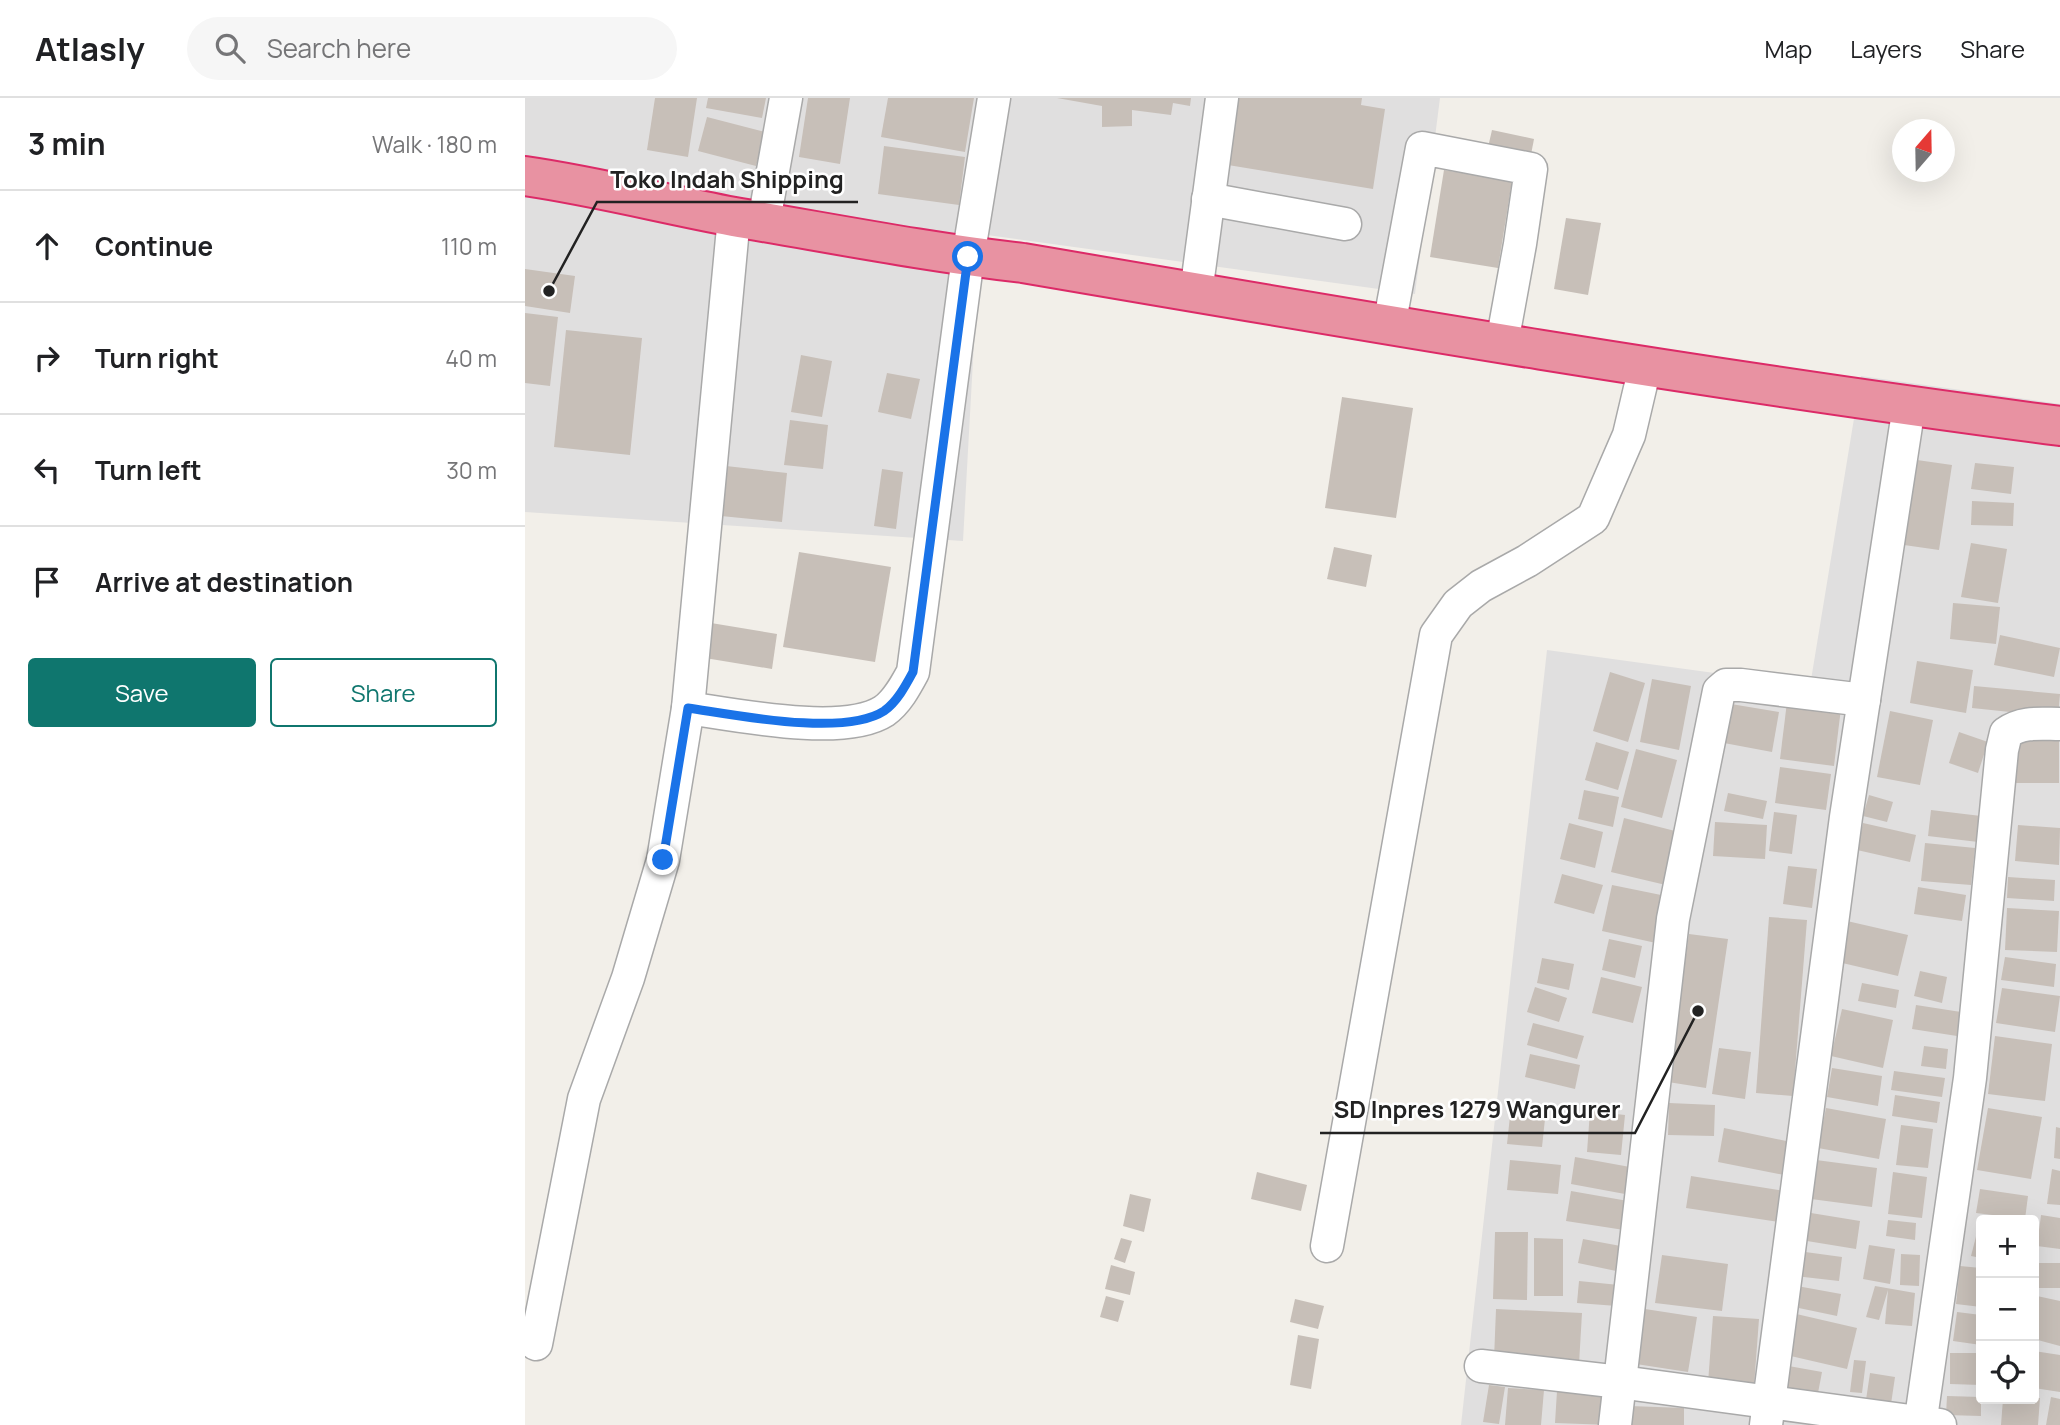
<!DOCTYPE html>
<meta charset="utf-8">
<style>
:root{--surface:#fff;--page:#f6f6f6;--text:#202124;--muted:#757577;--line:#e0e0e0;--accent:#0f766e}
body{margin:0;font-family:Manrope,sans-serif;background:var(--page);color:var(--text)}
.controls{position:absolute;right:21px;bottom:21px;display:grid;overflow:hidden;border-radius:7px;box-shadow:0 7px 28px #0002}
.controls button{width:63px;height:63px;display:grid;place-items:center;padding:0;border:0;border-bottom:2px solid var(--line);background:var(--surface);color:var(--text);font:35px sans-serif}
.compass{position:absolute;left:1367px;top:21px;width:63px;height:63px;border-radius:50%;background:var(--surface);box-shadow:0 7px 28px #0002;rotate:20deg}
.stop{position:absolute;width:21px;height:21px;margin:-16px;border:5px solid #1a73e8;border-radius:50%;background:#fff}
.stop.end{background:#1a73e8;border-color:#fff;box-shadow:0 2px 7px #0008}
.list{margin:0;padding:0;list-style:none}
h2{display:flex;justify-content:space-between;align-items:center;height:91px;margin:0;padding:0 28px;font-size:30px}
h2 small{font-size:23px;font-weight:400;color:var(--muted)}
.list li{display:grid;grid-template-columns:46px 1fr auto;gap:21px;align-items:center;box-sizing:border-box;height:112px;padding:0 28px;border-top:2px solid var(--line)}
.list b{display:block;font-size:26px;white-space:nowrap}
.list em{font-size:23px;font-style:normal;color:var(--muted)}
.actions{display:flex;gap:14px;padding:21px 28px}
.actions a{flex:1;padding:16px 0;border:2px solid var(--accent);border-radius:7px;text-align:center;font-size:24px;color:var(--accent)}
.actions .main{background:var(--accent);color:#fff}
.icon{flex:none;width:38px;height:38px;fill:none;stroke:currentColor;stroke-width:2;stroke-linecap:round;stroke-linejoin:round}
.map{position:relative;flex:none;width:1535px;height:1327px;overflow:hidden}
header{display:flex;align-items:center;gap:42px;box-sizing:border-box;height:98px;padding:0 35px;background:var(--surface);border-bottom:2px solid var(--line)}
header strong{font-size:33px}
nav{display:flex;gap:38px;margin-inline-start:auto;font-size:24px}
.search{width:490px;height:63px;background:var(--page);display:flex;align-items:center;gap:18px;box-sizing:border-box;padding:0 24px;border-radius:38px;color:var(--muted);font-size:26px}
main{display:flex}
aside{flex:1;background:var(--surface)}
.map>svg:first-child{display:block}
.residential{fill:#e0dfdf;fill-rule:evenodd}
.building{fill:#c7bfb8}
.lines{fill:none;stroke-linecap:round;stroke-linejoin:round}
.minor-casing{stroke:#a9a9a9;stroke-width:35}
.highway-casing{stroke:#dc2a67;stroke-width:42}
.minor{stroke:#fff;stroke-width:32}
.highway{stroke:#e892a2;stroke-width:38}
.route{stroke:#1a73e8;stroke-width:9}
.leader{fill:none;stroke:#222;stroke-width:2.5}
.callout-dot{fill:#222;stroke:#fff;stroke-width:2.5}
.callout-label{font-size:24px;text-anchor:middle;font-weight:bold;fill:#222;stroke:#fff;stroke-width:5;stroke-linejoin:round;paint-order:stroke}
</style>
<header>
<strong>Atlasly</strong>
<div class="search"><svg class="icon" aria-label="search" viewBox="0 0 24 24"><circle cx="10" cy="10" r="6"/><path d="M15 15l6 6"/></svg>Search here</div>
<nav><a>Map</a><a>Layers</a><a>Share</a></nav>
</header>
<main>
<aside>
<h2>3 min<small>Walk · 180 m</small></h2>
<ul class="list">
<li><svg class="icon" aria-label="ahead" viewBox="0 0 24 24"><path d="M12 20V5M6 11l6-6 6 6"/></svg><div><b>Continue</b></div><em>110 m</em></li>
<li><svg class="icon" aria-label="right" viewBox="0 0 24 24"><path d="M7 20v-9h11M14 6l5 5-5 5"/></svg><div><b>Turn right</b></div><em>40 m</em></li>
<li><svg class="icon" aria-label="left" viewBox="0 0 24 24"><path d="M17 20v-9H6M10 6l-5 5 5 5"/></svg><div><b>Turn left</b></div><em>30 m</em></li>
<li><svg class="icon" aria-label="arrive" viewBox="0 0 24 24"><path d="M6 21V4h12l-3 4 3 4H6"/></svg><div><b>Arrive at destination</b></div></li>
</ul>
<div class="actions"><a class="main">Save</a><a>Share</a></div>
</aside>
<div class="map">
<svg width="1535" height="1327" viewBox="0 0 1535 1327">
<rect width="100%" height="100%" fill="#f2efe9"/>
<g class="residential">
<polygon points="0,0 915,0 890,196 455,136 438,443 0,414"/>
<path d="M1336,278L1535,306V1327H936L1022,552L1285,588ZM1456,1122H1509V1301H1456Z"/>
</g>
<g class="building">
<polygon points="130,0 172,0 163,59 122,52"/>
<polygon points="183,0 241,0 237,20 181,10"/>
<polygon points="283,0 325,0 315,66 274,59"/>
<polygon points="363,0 449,0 440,54 356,39"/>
<polygon points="532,0 666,0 665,8 648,5 646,17 607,12 607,28 577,29 577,8"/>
<polygon points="713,0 837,0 836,7 860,11 848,91 703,67"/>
<polygon points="182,19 240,34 231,68 173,53"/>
<polygon points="967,32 1009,41 1004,67 961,58"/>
<polygon points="359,48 440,59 434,107 353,96"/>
<polygon points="919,72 987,83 973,170 905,159"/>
<polygon points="1041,120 1076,125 1063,197 1029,191"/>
<polygon points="0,171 50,178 45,215 0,208"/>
<polygon points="0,215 33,219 25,288 0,285"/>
<polygon points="41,232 117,240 105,357 29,349"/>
<polygon points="276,257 307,263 297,319 266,314"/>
<polygon points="362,275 395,281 386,321 353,314"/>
<polygon points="817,299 888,310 871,420 800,410"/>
<polygon points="265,322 303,327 298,371 259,367"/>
<polygon points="1392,362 1427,367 1414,452 1379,447"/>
<polygon points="1450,365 1489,369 1486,396 1446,391"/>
<polygon points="201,368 262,375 257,424 196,418"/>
<polygon points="357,371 378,374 371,431 349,428"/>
<polygon points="1447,403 1489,405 1488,428 1446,427"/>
<polygon points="1446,445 1482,451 1473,505 1436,499"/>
<polygon points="809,449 847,457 841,489 802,481"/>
<polygon points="274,454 366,469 350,564 258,549"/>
<polygon points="1428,505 1475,509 1471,546 1425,541"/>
<polygon points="186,525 252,536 247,571 180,560"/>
<polygon points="1475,537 1535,550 1529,579 1469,567"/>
<polygon points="1392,563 1448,572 1441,615 1385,605"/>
<polygon points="1085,574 1120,585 1103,644 1068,633"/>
<polygon points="1127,581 1166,588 1154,652 1115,644"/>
<polygon points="1449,588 1535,596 1533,619 1447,610"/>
<polygon points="1262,604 1316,610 1309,668 1255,661"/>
<polygon points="1206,606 1254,614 1247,654 1199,645"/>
<polygon points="1365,613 1408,622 1395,687 1352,679"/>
<polygon points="1434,634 1463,644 1453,675 1424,665"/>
<polygon points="1534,639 1534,685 1487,685 1487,640"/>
<polygon points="1071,644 1104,654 1093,692 1060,682"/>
<polygon points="1111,651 1152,662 1137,720 1096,709"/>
<polygon points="1255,669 1306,676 1301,712 1250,705"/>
<polygon points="1059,692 1094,699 1088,729 1053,721"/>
<polygon points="1203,695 1242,703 1238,721 1199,713"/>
<polygon points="1344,697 1368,704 1362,724 1338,718"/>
<polygon points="1406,712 1456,718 1453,744 1403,738"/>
<polygon points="1249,714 1272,717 1267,756 1244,753"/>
<polygon points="1099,720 1158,735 1145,788 1086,774"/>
<polygon points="1190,724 1242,727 1240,761 1188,758"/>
<polygon points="1044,725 1078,734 1070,770 1035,761"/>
<polygon points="1338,725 1391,737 1385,764 1332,752"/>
<polygon points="1493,727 1535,730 1534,767 1490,763"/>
<polygon points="1400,745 1450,750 1446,787 1396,783"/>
<polygon points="1263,768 1292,771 1287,810 1258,806"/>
<polygon points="1037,776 1078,787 1069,816 1029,805"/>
<polygon points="1483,779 1530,782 1529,803 1482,800"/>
<polygon points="1087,787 1141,798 1131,845 1077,833"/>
<polygon points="1393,789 1441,797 1437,823 1389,816"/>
<polygon points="1482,810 1534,813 1532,854 1480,852"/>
<polygon points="1244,819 1282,822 1268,998 1231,995"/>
<polygon points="1322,823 1383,837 1373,878 1313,864"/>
<polygon points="1164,836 1203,841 1181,990 1143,984"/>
<polygon points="1084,841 1117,848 1110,880 1077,872"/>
<polygon points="1480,859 1531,866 1529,889 1476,882"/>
<polygon points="1017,860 1049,866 1044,892 1012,885"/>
<polygon points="1395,873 1422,879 1417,905 1389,898"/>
<polygon points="1076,879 1117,889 1108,925 1067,915"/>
<polygon points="1337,885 1374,892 1371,910 1333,903"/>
<polygon points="1010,889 1042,900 1034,924 1002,914"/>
<polygon points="1477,890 1535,898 1530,934 1471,925"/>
<polygon points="1391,907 1436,914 1432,938 1387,931"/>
<polygon points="1317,911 1368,922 1358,970 1306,958"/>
<polygon points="1008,925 1059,938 1052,961 1002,947"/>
<polygon points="1470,938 1527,946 1520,1003 1463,996"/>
<polygon points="1399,948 1423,951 1421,971 1396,968"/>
<polygon points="1194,950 1226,954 1220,1001 1187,996"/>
<polygon points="1005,956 1055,967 1050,991 1000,979"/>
<polygon points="1307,970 1357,978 1353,1008 1302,999"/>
<polygon points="1369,973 1420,980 1417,999 1366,992"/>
<polygon points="1370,997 1415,1004 1412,1025 1367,1018"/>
<polygon points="1144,1005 1190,1007 1189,1038 1143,1037"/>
<polygon points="1301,1010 1361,1021 1354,1061 1293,1050"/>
<polygon points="1463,1010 1517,1019 1506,1081 1452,1072"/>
<polygon points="1065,1013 1100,1017 1096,1057 1062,1054"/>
<polygon points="985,1018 1020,1021 1017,1049 982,1046"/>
<polygon points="1376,1027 1408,1031 1403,1070 1371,1067"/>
<polygon points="1531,1029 1535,1030 1535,1061 1529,1060"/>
<polygon points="1199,1030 1266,1044 1259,1077 1193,1064"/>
<polygon points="1050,1059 1105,1069 1100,1096 1046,1086"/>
<polygon points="985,1062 1036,1067 1033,1096 982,1092"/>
<polygon points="1291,1062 1352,1070 1347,1109 1286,1101"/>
<polygon points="1527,1071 1535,1073 1535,1107 1522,1106"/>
<polygon points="732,1074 782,1087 776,1113 726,1101"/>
<polygon points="1368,1074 1402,1079 1397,1120 1363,1116"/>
<polygon points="1166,1078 1259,1093 1254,1124 1161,1110"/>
<polygon points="1455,1091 1503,1098 1500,1121 1451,1115"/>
<polygon points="1046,1093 1103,1103 1099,1132 1041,1123"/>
<polygon points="605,1096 626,1101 619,1134 598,1128"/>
<polygon points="1286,1115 1335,1123 1331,1151 1282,1143"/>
<polygon points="1516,1117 1535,1120 1535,1151 1512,1148"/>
<polygon points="1363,1122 1391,1125 1390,1142 1361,1138"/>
<polygon points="1455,1123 1456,1123 1456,1160 1446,1158"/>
<polygon points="970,1134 1003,1134 1002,1202 968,1201"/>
<polygon points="596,1140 607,1143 600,1165 589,1161"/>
<polygon points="1009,1140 1038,1141 1038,1198 1009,1198"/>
<polygon points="1058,1141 1101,1149 1096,1174 1053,1165"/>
<polygon points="1344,1147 1370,1151 1365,1186 1338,1181"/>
<polygon points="1273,1153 1317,1159 1314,1183 1270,1178"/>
<polygon points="1376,1156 1395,1157 1394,1188 1375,1187"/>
<polygon points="1137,1157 1203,1166 1197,1213 1130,1205"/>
<rect x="1509" y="1165" width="26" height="25"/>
<polygon points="586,1167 610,1174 605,1197 580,1191"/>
<polygon points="1435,1168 1456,1170 1456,1209 1431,1206"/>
<polygon points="1054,1183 1094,1187 1092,1208 1052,1205"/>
<polygon points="1272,1188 1316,1196 1312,1218 1269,1209"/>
<polygon points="1350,1188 1390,1195 1387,1228 1360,1226 1363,1192 1354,1222 1341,1219"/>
<polygon points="581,1198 599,1203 593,1224 575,1219"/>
<polygon points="1512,1198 1535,1203 1535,1248 1509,1241 1509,1210"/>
<polygon points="770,1201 799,1208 793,1231 765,1224"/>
<polygon points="971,1211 1057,1215 1054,1266 969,1261"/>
<polygon points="1120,1211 1172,1219 1163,1274 1111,1266"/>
<polygon points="1432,1214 1456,1217 1456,1247 1428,1243"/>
<polygon points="1267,1215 1332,1230 1322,1271 1257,1256"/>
<polygon points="1188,1218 1234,1221 1229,1288 1183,1285"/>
<polygon points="773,1237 794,1241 786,1291 765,1287"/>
<polygon points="1509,1253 1535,1257 1535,1294 1509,1290"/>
<polygon points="1425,1255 1456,1255 1456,1287 1425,1286"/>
<polygon points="1329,1262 1341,1263 1337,1295 1325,1294"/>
<polygon points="1258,1267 1297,1274 1293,1295 1254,1288"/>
<polygon points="1345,1275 1370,1279 1366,1306 1341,1302"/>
<polygon points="964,1287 980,1289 974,1326 958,1324"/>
<polygon points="983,1290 1019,1292 1016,1327 980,1327"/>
<polygon points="1032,1293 1088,1297 1086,1327 1030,1325"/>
<polygon points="1422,1298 1456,1299 1456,1318 1421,1317"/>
<polygon points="1526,1299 1535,1301 1535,1327 1521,1327"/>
<polygon points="1515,1300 1513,1327 1476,1327 1478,1301"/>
<polygon points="1105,1308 1159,1310 1159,1327 1104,1327"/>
</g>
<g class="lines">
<defs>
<g id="minor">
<polyline points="683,101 820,126"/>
<polyline points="239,123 261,0"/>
<polyline points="671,195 697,0"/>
<polyline points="864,228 897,50 1006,71 995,146 977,245"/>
<path d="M163,610C211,617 319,639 359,613C372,604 381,587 388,574L443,159L469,0"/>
<polyline points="802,1148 911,537 933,506 956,488 1002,463 1068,420 1104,337 1120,269"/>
<polyline points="11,1246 59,1001 103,880 138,762 163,610 209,119"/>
<polyline points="956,1268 1095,1284 1415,1327"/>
<polyline points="1090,1327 1148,821 1194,593 1201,587 1216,587 1339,602"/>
<polyline points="1241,1327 1321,719 1384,308"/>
<path d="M1395,1327L1445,980L1477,652L1481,635C1498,623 1516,626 1535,626"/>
</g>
<path id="highway" d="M0,78C70,88 139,106 209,119C305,135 401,154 498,165C843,224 1188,283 1535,328"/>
</defs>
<use href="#minor" class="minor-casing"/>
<use href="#highway" class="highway-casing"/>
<use href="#minor" class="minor"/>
<use href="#highway" class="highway"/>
</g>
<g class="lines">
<path class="route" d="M138,762L163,610C211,617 319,639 359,613C372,604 381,587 388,574L443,159"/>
</g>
<path class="leader" d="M24 193L72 104H333M1173 913L1110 1035H795"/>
<g class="callout-dot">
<circle cx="24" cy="193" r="7"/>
<circle cx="1173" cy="913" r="7"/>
</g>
<g class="callout-label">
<text x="202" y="90">Toko Indah Shipping</text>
<text x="952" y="1020">SD Inpres 1279 Wangurer</text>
</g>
</svg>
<div class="controls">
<button>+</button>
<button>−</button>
<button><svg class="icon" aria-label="locate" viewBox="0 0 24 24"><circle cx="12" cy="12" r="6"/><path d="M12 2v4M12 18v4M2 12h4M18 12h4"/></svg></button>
</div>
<svg class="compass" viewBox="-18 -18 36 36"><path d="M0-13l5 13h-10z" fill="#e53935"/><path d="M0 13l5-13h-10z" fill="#757577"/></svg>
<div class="stop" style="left:443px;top:159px"></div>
<div class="stop end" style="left:138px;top:762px"></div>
</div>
</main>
